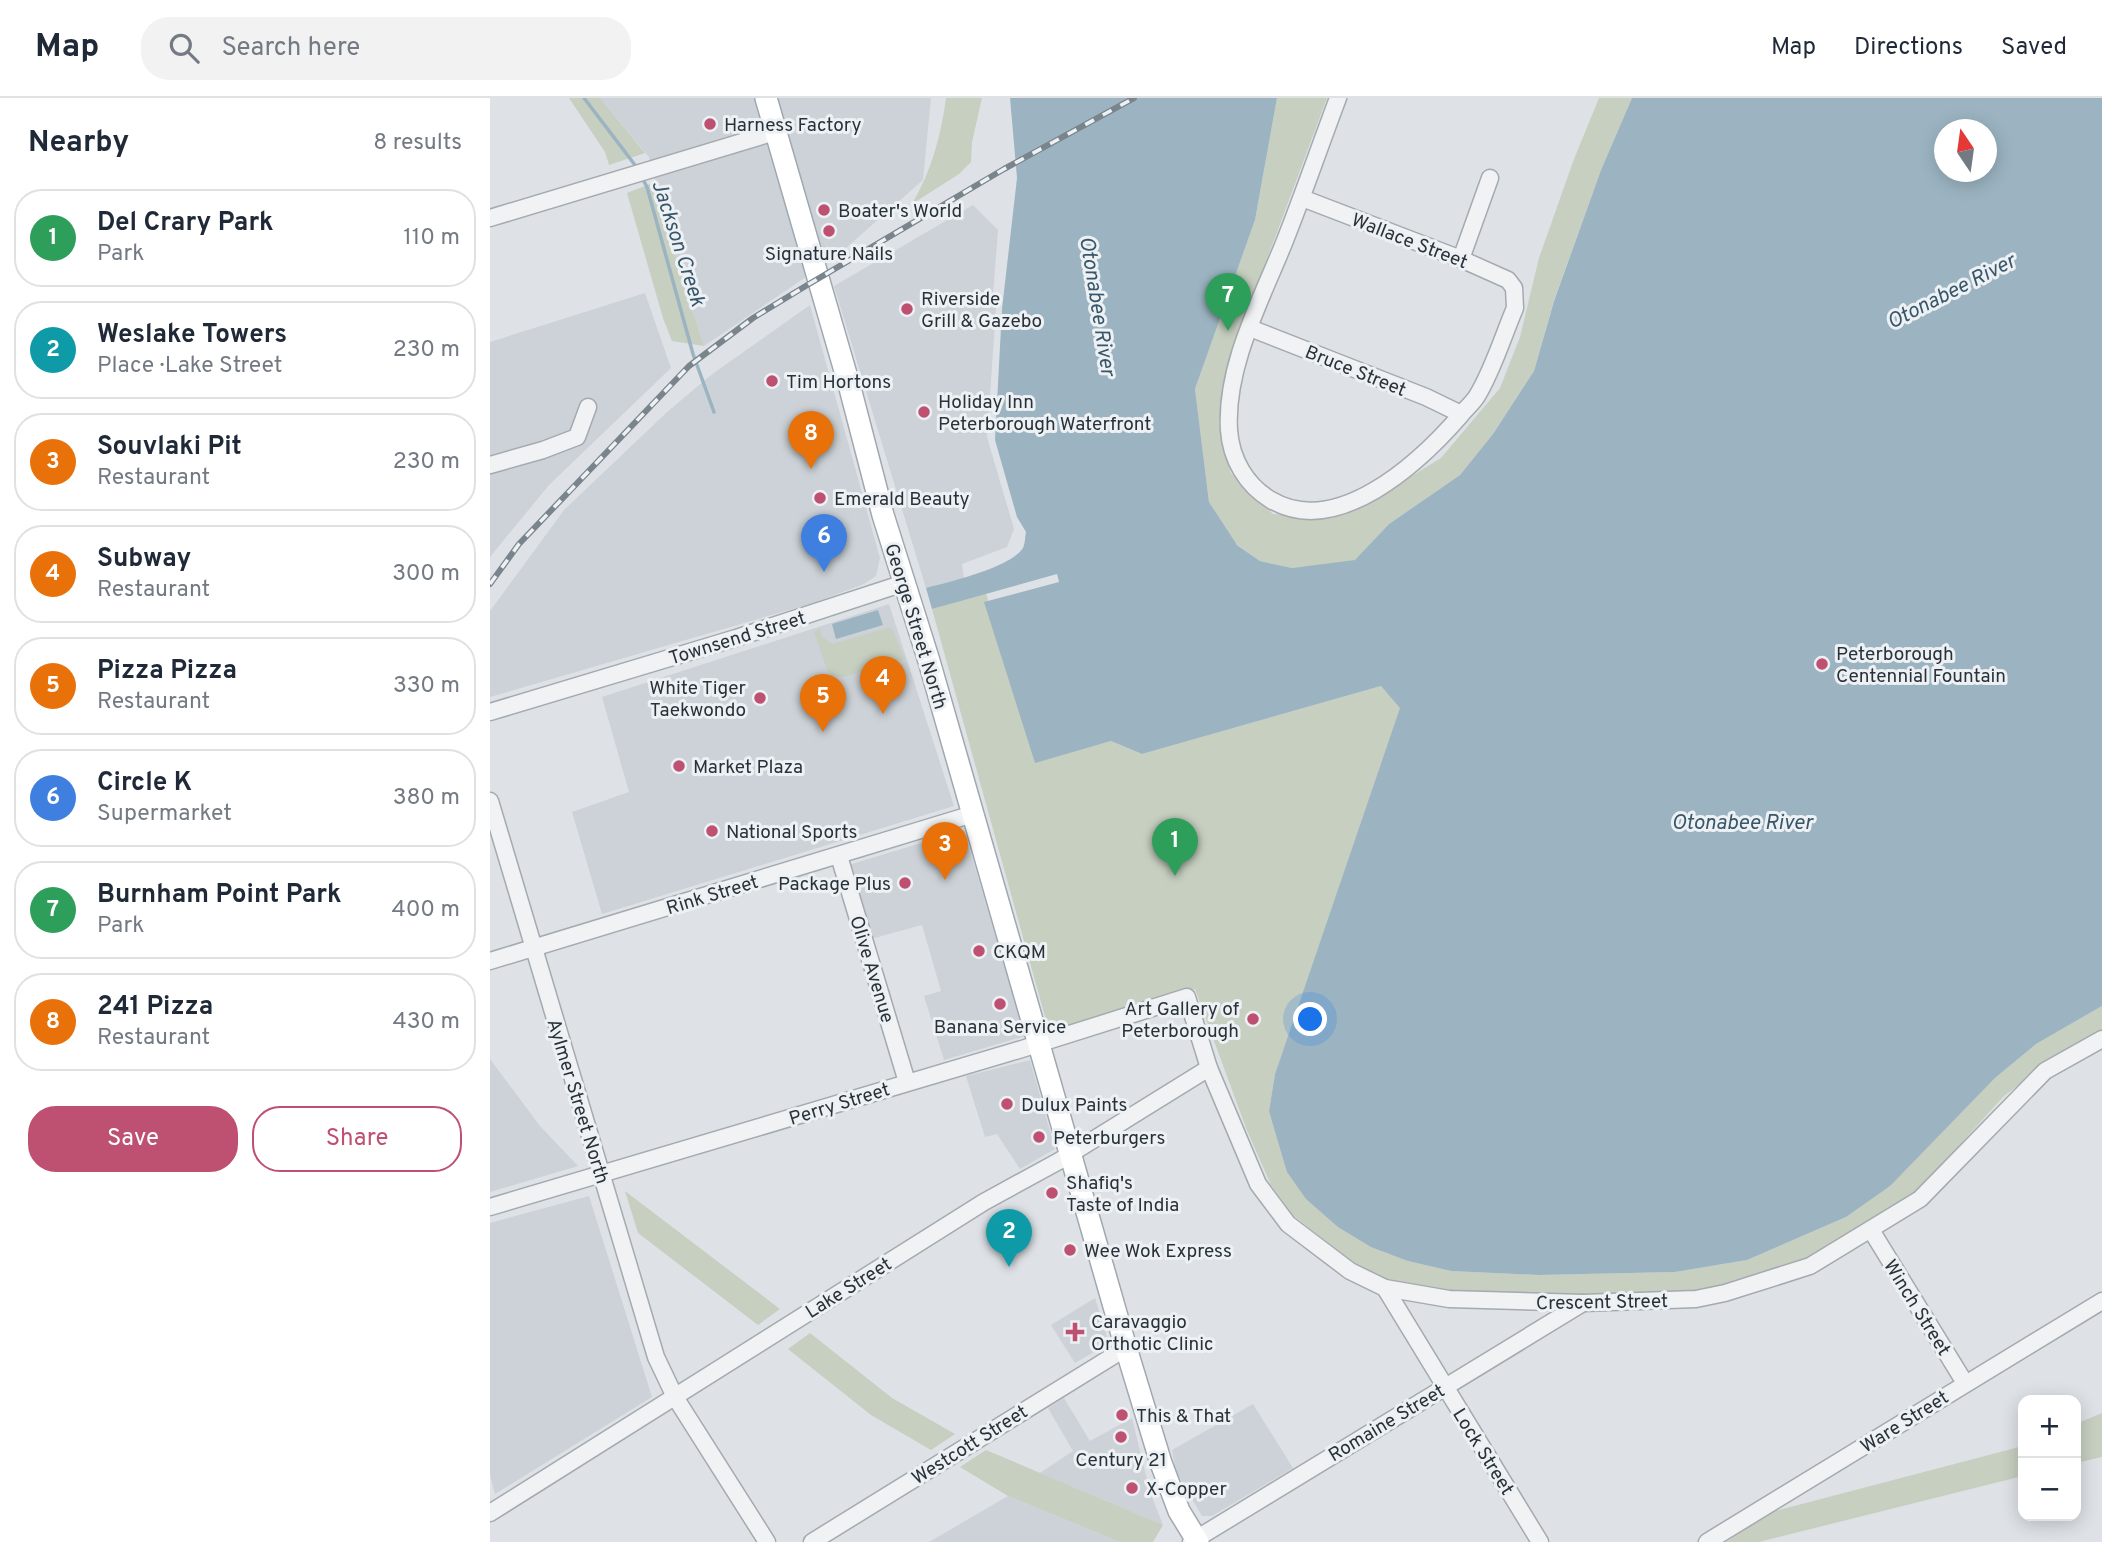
<!DOCTYPE html>
<meta charset="utf-8">
<style>
:root{--surface:#fff;--page:#f2f2f3;--text:#1f2937;--muted:#747a83;--line:#e0e1e3;--accent:#be5071}
body{margin:0;font-family:Overpass,sans-serif;background:var(--page);color:var(--text)}
.controls{position:absolute;right:21px;bottom:21px;display:grid;overflow:hidden;border-radius:14px;box-shadow:0 4px 18px #0003}
.controls button{width:63px;height:63px;display:grid;place-items:center;padding:0;border:0;border-bottom:2px solid var(--line);background:var(--surface);color:var(--text);font:35px sans-serif}
.compass{position:absolute;left:1444px;top:21px;width:63px;height:63px;border-radius:50%;background:var(--surface);box-shadow:0 4px 18px #0003;rotate:347deg}
.you{position:absolute;left:821px;top:922px;width:24px;height:24px;margin:-18px;border:5px solid #fff;border-radius:50%;background:#1a73e8;box-shadow:0 0 0 10px #1a73e833}
.badge{display:grid;place-items:center;width:46px;height:46px;border-radius:50%;background:var(--accent);color:#fff;font-size:23px;font-weight:700}
.pin{position:absolute;translate:-50% -58px;filter:drop-shadow(0 2px 4px #0008)}
.pin::after{content:'';position:absolute;top:37px;width:24px;height:21px;background:inherit;clip-path:polygon(0 0,100% 0,50% 100%)}
.list{margin:0;padding:0;list-style:none}
h2{display:flex;justify-content:space-between;align-items:center;height:91px;margin:0;padding:0 28px;font-size:30px}
h2 small{font-size:23px;font-weight:400;color:var(--muted)}
.list li{display:grid;grid-template-columns:46px 1fr auto;gap:21px;align-items:center;box-sizing:border-box;height:98px;margin:0 14px 14px;padding:0 14px;border:2px solid var(--line);border-radius:28px}
.list b{display:block;font-size:26px;white-space:nowrap}
.list p{margin:0;font-size:23px;white-space:nowrap;color:var(--muted)}
.list em{font-size:23px;font-style:normal;color:var(--muted)}
.actions{display:flex;gap:14px;padding:21px 28px}
.actions a{flex:1;padding:16px 0;border:2px solid var(--accent);border-radius:28px;text-align:center;font-size:24px;color:var(--accent)}
.actions .main{background:var(--accent);color:#fff}
.icon{flex:none;width:38px;height:38px;fill:none;stroke:currentColor;stroke-width:2;stroke-linecap:round;stroke-linejoin:round}
.map{position:relative;flex:none;width:1612px;height:1444px;overflow:hidden}
header{display:flex;align-items:center;gap:42px;box-sizing:border-box;height:98px;padding:0 35px;background:var(--surface);border-bottom:2px solid var(--line)}
header strong{font-size:33px}
nav{display:flex;gap:38px;margin-inline-start:auto;font-size:24px}
.search{width:490px;height:63px;background:var(--page);display:flex;align-items:center;gap:18px;box-sizing:border-box;padding:0 24px;border-radius:28px;color:var(--muted);font-size:26px}
main{display:flex}
aside{flex:1;background:var(--surface)}
.map>svg:first-child{display:block}
.built{fill:#ccd2d7}
.green{fill:#c6cfc0}
.water{fill:#9cb4c2;fill-rule:evenodd}
.lines{fill:none;stroke-linecap:round;stroke-linejoin:round}
.stream{stroke:#9cb4c2;stroke-width:3.5}
.minor-casing{stroke:#a4aaaf;stroke-width:19}
.major-casing{stroke:#9fa8b0;stroke-width:24}
.minor{stroke:#f0f2f4;stroke-width:16}
.major{stroke:#fff;stroke-width:21}
.rail-casing{stroke:#79848d;stroke-width:6}
.rail{stroke:#edf1f4;stroke-width:3.5;stroke-dasharray:10;stroke-linecap:butt}
.poi-dot{fill:#be5071;stroke:#edf1f4;stroke-width:2.5}
.labels{text-anchor:middle;stroke-width:6;stroke-linejoin:round;paint-order:stroke}
.poi-label{font-size:19px;fill:#29323b;stroke:#edf1f4;text-anchor:start}
.street-label{font-size:19px;fill:#29323b;stroke:#edf1f4}
.water-label{font-size:21px;font-style:italic;fill:#38566a;stroke:#edf1f4}
</style>
<header>
<strong>Map</strong>
<div class="search"><svg class="icon" aria-label="search" viewBox="0 0 24 24"><circle cx="10" cy="10" r="6"/><path d="M15 15l6 6"/></svg>Search here</div>
<nav><a>Map</a><a>Directions</a><a>Saved</a></nav>
</header>
<main>
<aside>
<h2>Nearby<small>8 results</small></h2>
<ul class="list">
<li><span class="badge" style="background:#2e9e5b">1</span><div><b>Del Crary Park</b><p>Park</p></div><em>110 m</em></li>
<li><span class="badge" style="background:#0f9aa8">2</span><div><b>Weslake Towers</b><p>Place · Lake Street</p></div><em>230 m</em></li>
<li><span class="badge" style="background:#e8710a">3</span><div><b>Souvlaki Pit</b><p>Restaurant</p></div><em>230 m</em></li>
<li><span class="badge" style="background:#e8710a">4</span><div><b>Subway</b><p>Restaurant</p></div><em>300 m</em></li>
<li><span class="badge" style="background:#e8710a">5</span><div><b>Pizza Pizza</b><p>Restaurant</p></div><em>330 m</em></li>
<li><span class="badge" style="background:#3f7fe0">6</span><div><b>Circle K</b><p>Supermarket</p></div><em>380 m</em></li>
<li><span class="badge" style="background:#2e9e5b">7</span><div><b>Burnham Point Park</b><p>Park</p></div><em>400 m</em></li>
<li><span class="badge" style="background:#e8710a">8</span><div><b>241 Pizza</b><p>Restaurant</p></div><em>430 m</em></li>
</ul>
<div class="actions"><a class="main">Save</a><a>Share</a></div>
</aside>
<div class="map">
<svg width="1612" height="1444" viewBox="0 0 1612 1444">
<rect width="100%" height="100%" fill="#dee2e6"/>
<g class="built">
<polygon points="110,0 441,0 433,82 347,158 214,248 183,153 159,59"/>
<polygon points="483,107 508,132 503,197 506,211 497,339 524,431 517,449 472,466 474,480 436,490 344,188"/>
<polygon points="155,195 181,270 59,387 0,459 0,244"/>
<polygon points="320,207 390,460 386,478 374,486 323,505 0,599 0,513 74,412 176,315 221,277"/>
<polygon points="399,506 464,708 112,816 82,714 139,694 112,599"/>
<polygon points="474,732 535,938 454,962 434,898 451,893 432,827 377,842 355,768"/>
<polygon points="0,961 50,1028 88,1068 0,1094"/>
<polygon points="540,962 565,1051 530,1071 507,1036 495,1039 476,978"/>
<polygon points="99,1098 162,1299 5,1396 0,1377 0,1125"/>
<polygon points="605,1200 619,1245 585,1265 561,1227"/>
<polygon points="574,1300 600,1343 642,1320 660,1394 673,1427 550,1375 583,1353 558,1310"/>
<polygon points="763,1306 803,1370 722,1418 712,1418 686,1374 682,1352"/>
<polygon points="518,1398 630,1444 439,1444"/>
</g>
<g class="green">
<polygon points="79,0 110,0 155,55 119,67 115,54"/>
<path d="M456,0H492L482,44L481,64L469,76L422,106C441,74 451,38 456,0Z"/>
<polygon points="787,0 837,0 752,228 738,277 729,326 741,375 783,416 841,420 886,400 951,360 1010,290 1030,239 1049,160 1084,61 1109,0 1142,0 1111,72 1064,202 1044,273 1003,336 970,377 899,426 865,463 802,470 770,463 745,445 719,404 705,291 765,122"/>
<polygon points="165,84 183,153 214,248 182,243 173,220 137,95"/>
<polygon points="496,495 546,664 621,643 652,656 891,588 911,610 785,976 779,1013 918,1163 961,1173 1049,1177 1185,1174 1257,1162 1356,1119 1399,1088 1505,980 1546,946 1612,908 1612,934 1551,970 1514,998 1427,1094 1335,1153 1266,1182 1203,1193 1145,1197 1021,1198 910,1189 878,1176 804,1118 781,1087 756,1030 705,891 559,933 442,511"/>
<polygon points="401,529 415,561 353,579 342,578 338,574 324,534 331,530 331,538 342,546"/>
<polygon points="135,1093 290,1211 268,1227 148,1135"/>
<polygon points="320,1235 402,1300 465,1336 441,1352 381,1317 298,1251"/>
<polygon points="1612,1315 1612,1359 1586,1365 1586,1326"/>
<polygon points="1533,1348 1533,1378 1269,1444 1236,1444 1281,1414"/>
<polygon points="496,1352 673,1427 663,1444 630,1444 518,1398 470,1369"/>
</g>
<g class="water">
<path d="M520,0H787L765,122L705,291L719,404L747,447L770,463L802,470L865,462L899,426L970,377L1003,336L1044,273L1064,203L1111,72L1142,0H1612V908L1546,946L1505,980L1400,1088L1356,1119L1257,1162L1185,1174L1049,1177L961,1173L918,1163L881,1149L848,1129L816,1101L797,1074L779,1013L785,976L910,610L891,588L652,656L621,643L545,665L494,504L569,484L567,476L442,511L436,490C459,484 520,470 533,450C535,446 535,439 536,434L527,419L505,342L512,211L527,80ZM1454,32H1496V74H1454Z"/>
<polygon points="388,512 393,527 346,541 342,526"/>
</g>
<g class="lines">
<g class="stream">
<polyline points="94,0 148,71"/>
<polyline points="151,78 157,89 203,256 224,314"/>
</g>
<defs>
<g id="minor">
<path d="M812,100L971,161L1018,182L1024,190L1025,210C1013,238 1003,272 987,298C982,306 975,311 970,318C929,365 847,441 781,402C756,387 741,361 739,332C735,269 771,202 794,145C813,97 830,48 848,0"/>
<polyline points="0,120 285,34"/>
<polyline points="971,161 1000,80"/>
<polyline points="760,230 936,299 971,316"/>
<polyline points="0,367 53,352 87,339 98,309"/>
<polyline points="0,614 246,540 414,485"/>
<polyline points="0,703 166,1259 185,1299 277,1444"/>
<polyline points="349,758 417,984"/>
<polyline points="0,863 483,716"/>
<polyline points="0,1109 532,951 697,899 719,970 768,1086 798,1126 860,1173 895,1190 959,1201 1093,1205 1206,1201 1235,1195 1320,1168 1430,1101 1555,973 1612,941"/>
<polyline points="1381,1132 1475,1285"/>
<polyline points="895,1190 1050,1444"/>
<polyline points="0,1415 494,1104 569,1063 719,970"/>
<polyline points="322,1444 636,1250"/>
<polyline points="701,1444 1093,1205"/>
<polyline points="1217,1444 1612,1203"/>
</g>
<polyline id="major" points="276,0 360,290 393,417 439,563 636,1250 671,1365 689,1413 708,1444"/>
</defs>
<use href="#minor" class="minor-casing"/>
<use href="#major" class="major-casing"/>
<use href="#minor" class="minor"/>
<use href="#major" class="major"/>
<defs>
<polyline id="rail" points="0,486 29,446 199,268 263,220 314,189 514,71 644,0"/>
</defs>
<use href="#rail" class="rail-casing"/>
<use href="#rail" class="rail"/>
</g>
<g class="poi-dot">
<circle cx="220" cy="26" r="7"/>
<circle cx="334" cy="112" r="7"/>
<circle cx="339" cy="133" r="7"/>
<circle cx="417" cy="211" r="7"/>
<circle cx="282" cy="283" r="7"/>
<circle cx="434" cy="314" r="7"/>
<circle cx="330" cy="400" r="7"/>
<circle cx="1332" cy="566" r="7"/>
<circle cx="270" cy="600" r="7"/>
<circle cx="189" cy="668" r="7"/>
<circle cx="222" cy="733" r="7"/>
<circle cx="415" cy="785" r="7"/>
<circle cx="489" cy="853" r="7"/>
<circle cx="510" cy="906" r="7"/>
<circle cx="763" cy="921" r="7"/>
<circle cx="517" cy="1006" r="7"/>
<circle cx="549" cy="1039" r="7"/>
<circle cx="562" cy="1095" r="7"/>
<circle cx="580" cy="1152" r="7"/>
<path d="M581.5 1223.5h7v7h7v7h-7v7h-7v-7h-7v-7h7z"/>
<circle cx="632" cy="1317" r="7"/>
<circle cx="631" cy="1339" r="7"/>
<circle cx="642" cy="1390" r="7"/>
</g>
<g class="labels">
<g class="poi-label">
<text x="234" y="33">Harness Factory</text>
<text x="348" y="119">Boater's World</text>
<text x="339" y="162" text-anchor="middle">Signature Nails</text>
<text x="431" y="207">Riverside<tspan x="431" dy="22">Grill &amp; Gazebo</tspan></text>
<text x="296" y="290">Tim Hortons</text>
<text x="448" y="310">Holiday Inn<tspan x="448" dy="22">Peterborough Waterfront</tspan></text>
<text x="344" y="407">Emerald Beauty</text>
<text x="1346" y="562">Peterborough<tspan x="1346" dy="22">Centennial Fountain</tspan></text>
<text x="256" y="596" text-anchor="end">White Tiger<tspan x="256" dy="22">Taekwondo</tspan></text>
<text x="203" y="675">Market Plaza</text>
<text x="236" y="740">National Sports</text>
<text x="401" y="792" text-anchor="end">Package Plus</text>
<text x="503" y="860">CKQM</text>
<text x="749" y="917" text-anchor="end">Art Gallery of<tspan x="749" dy="22">Peterborough</tspan></text>
<text x="510" y="935" text-anchor="middle">Banana Service</text>
<text x="531" y="1013">Dulux Paints</text>
<text x="563" y="1046">Peterburgers</text>
<text x="576" y="1091">Shafiq's<tspan x="576" dy="22">Taste of India</tspan></text>
<text x="594" y="1159">Wee Wok Express</text>
<text x="601" y="1230">Caravaggio<tspan x="601" dy="22">Orthotic Clinic</tspan></text>
<text x="646" y="1324">This &amp; That</text>
<text x="631" y="1368" text-anchor="middle">Century 21</text>
<text x="656" y="1397">X-Copper</text>
</g>
<g class="street-label">
<text transform="translate(920 142) rotate(21)" y="7">Wallace Street</text>
<text transform="translate(866 272) rotate(22)" y="7">Bruce Street</text>
<text transform="translate(427 528) rotate(73)" y="7">George Street North</text>
<text transform="translate(247 539) rotate(-17)" y="7">Townsend Street</text>
<text transform="translate(222 796) rotate(-17)" y="7">Rink Street</text>
<text transform="translate(383 871) rotate(73)" y="7">Olive Avenue</text>
<text transform="translate(89 1003) rotate(73)" y="7">Aylmer Street North</text>
<text transform="translate(349 1005) rotate(-17)" y="7">Perry Street</text>
<text transform="translate(358 1189) rotate(-32)" y="7">Lake Street</text>
<text transform="translate(1112 1203) rotate(-1)" y="7">Crescent Street</text>
<text transform="translate(1428 1209) rotate(58)" y="7">Winch Street</text>
<text transform="translate(1414 1323) rotate(-32)" y="7">Ware Street</text>
<text transform="translate(896 1324) rotate(-31)" y="7">Romaine Street</text>
<text transform="translate(479 1346) rotate(-32)" y="7">Westcott Street</text>
<text transform="translate(994 1353) rotate(58)" y="7">Lock Street</text>
</g>
<g class="water-label">
<text transform="translate(189 145) rotate(72)" y="7">Jackson Creek</text>
<text transform="translate(1461 193) rotate(-27)" y="7">Otonabee River</text>
<text transform="translate(608 208) rotate(81)" y="7">Otonabee River</text>
<text x="1252" y="731">Otonabee River</text>
</g>
</g>
</svg>
<div class="controls">
<button>+</button>
<button>−</button>
</div>
<svg class="compass" viewBox="-18 -18 36 36"><path d="M0-13l5 13h-10z" fill="#e53935"/><path d="M0 13l5-13h-10z" fill="#747a83"/></svg>
<div class="you"></div>
<div class="pin badge" style="left:685px;top:778px;background:#2e9e5b">1</div>
<div class="pin badge" style="left:519px;top:1169px;background:#0f9aa8">2</div>
<div class="pin badge" style="left:455px;top:782px;background:#e8710a">3</div>
<div class="pin badge" style="left:393px;top:616px;background:#e8710a">4</div>
<div class="pin badge" style="left:333px;top:634px;background:#e8710a">5</div>
<div class="pin badge" style="left:334px;top:474px;background:#3f7fe0">6</div>
<div class="pin badge" style="left:738px;top:233px;background:#2e9e5b">7</div>
<div class="pin badge" style="left:321px;top:371px;background:#e8710a">8</div>
</div>
</main>
